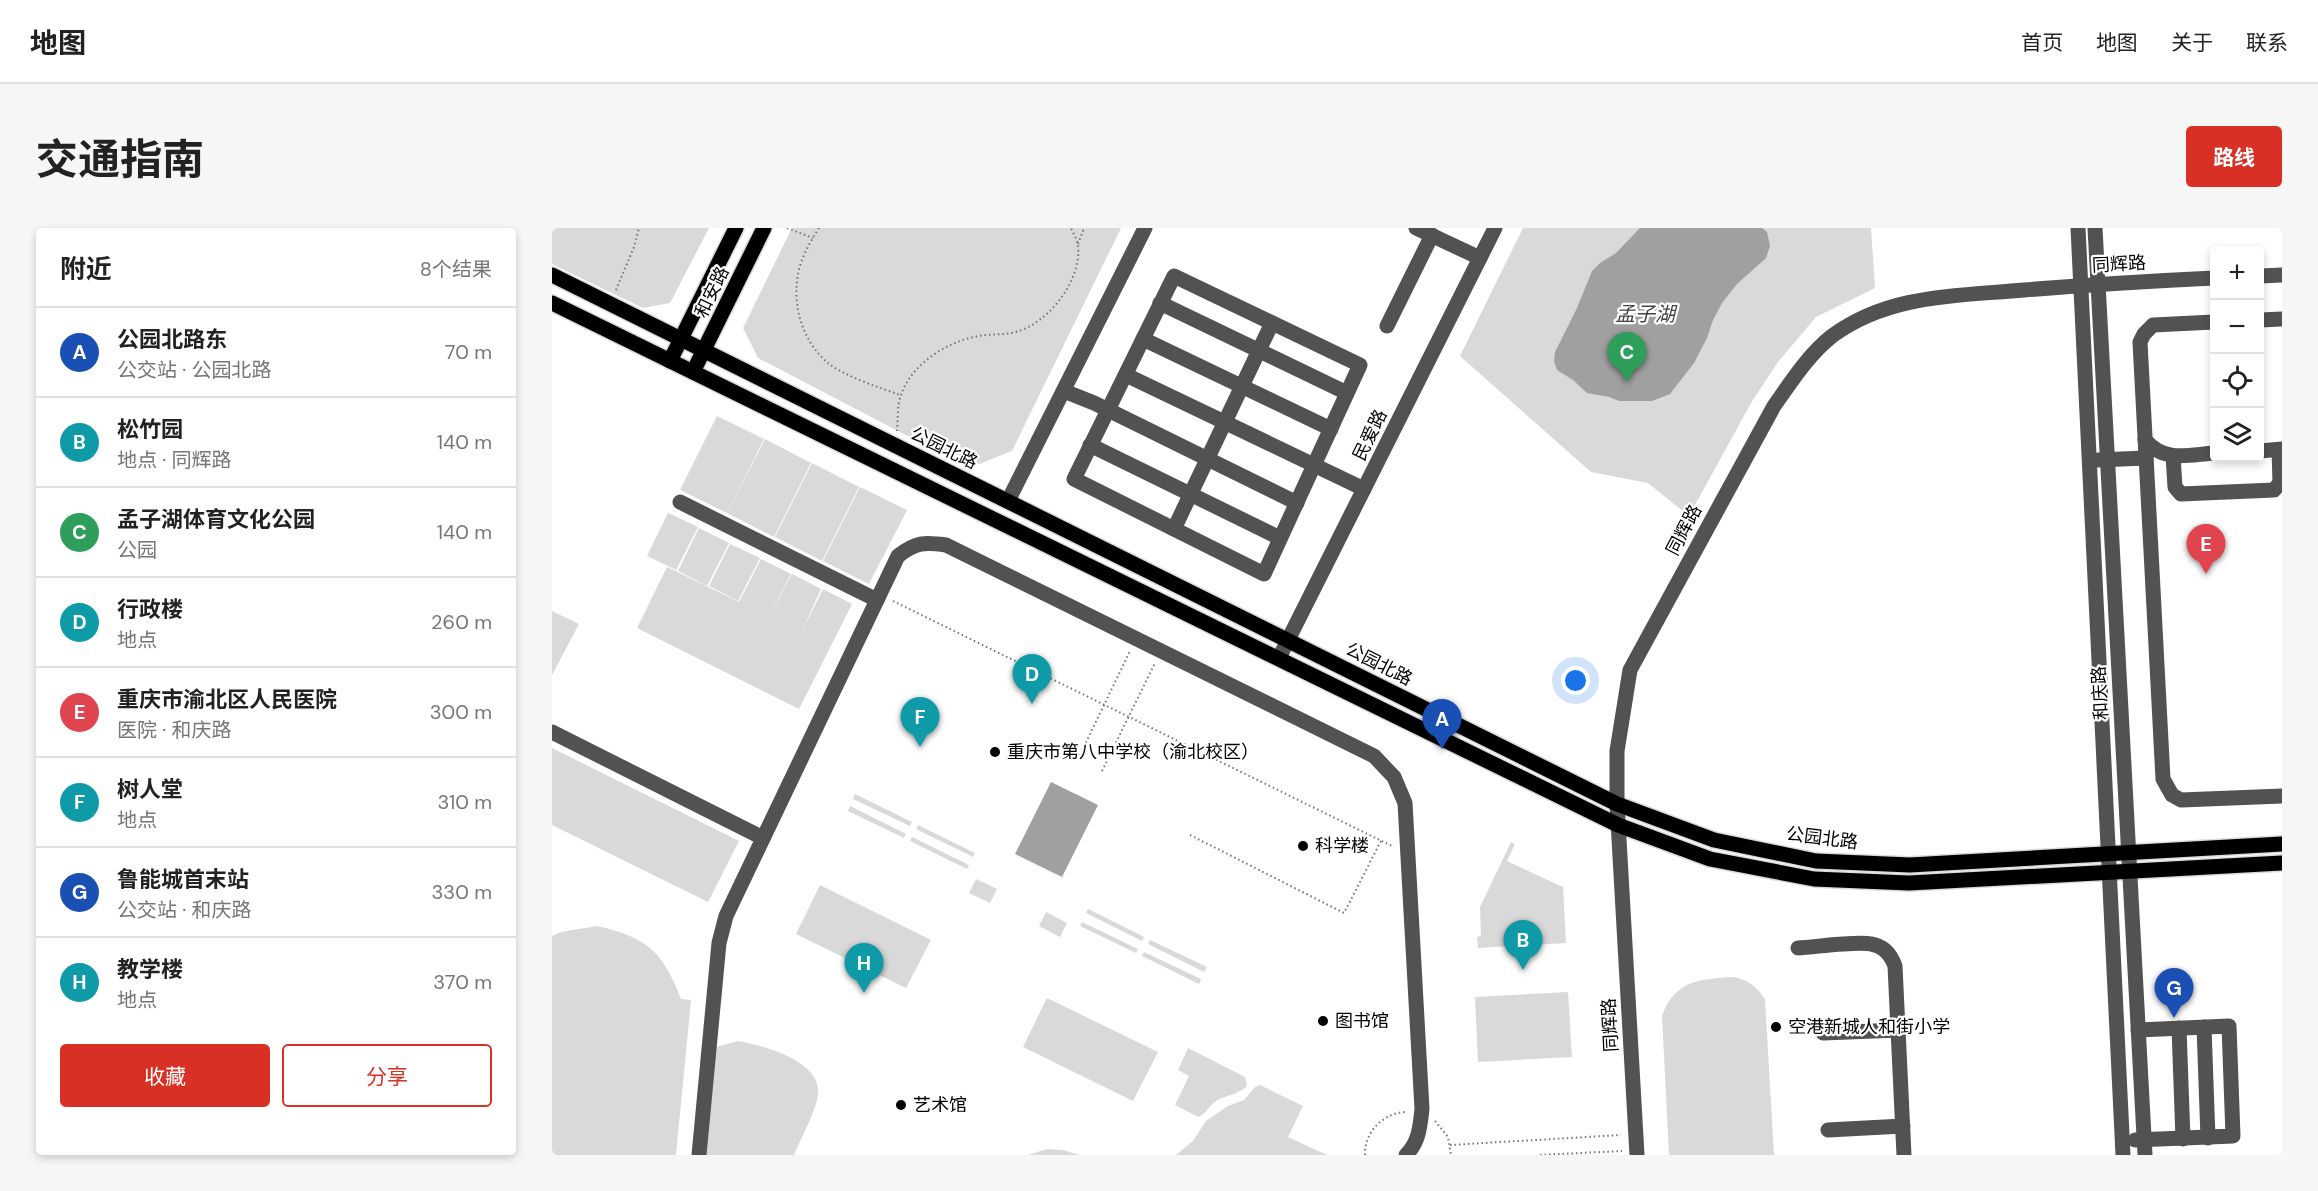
<!DOCTYPE html>
<html lang="zh">
<meta charset="utf-8">
<style>
:root{--surface:#fff;--page:#f6f6f6;--text:#222;--muted:#767676;--line:#e0e0e0;--accent:#d93025}
body{margin:0;font-family:"DM Sans","Noto Sans SC",sans-serif;background:var(--page);color:var(--text)}
.controls{position:absolute;right:18px;top:18px;display:grid;overflow:hidden;border-radius:6px;box-shadow:0 3px 9px #0003}
.controls button{width:54px;height:54px;display:grid;place-items:center;padding:0;border:0;border-bottom:2px solid var(--line);background:var(--surface);color:var(--text);font:30px sans-serif}
.you{position:absolute;left:1024px;top:453px;width:21px;height:21px;margin:-15px;border:4px solid #fff;border-radius:50%;background:#1a73e8;box-shadow:0 0 0 9px #1a73e833}
.badge{display:grid;place-items:center;width:39px;height:39px;border-radius:50%;background:var(--accent);color:#fff;font-size:20px;font-weight:700}
.pin{position:absolute;translate:-50% -50px;filter:drop-shadow(0 2px 3px #0008)}
.pin::after{content:'';position:absolute;top:32px;width:21px;height:18px;background:inherit;clip-path:polygon(0 0,100% 0,50% 100%)}
.list{margin:0;padding:0;list-style:none}
h2{display:flex;justify-content:space-between;align-items:center;height:78px;margin:0;padding:0 24px;font-size:26px}
h2 small{font-size:20px;font-weight:400;color:var(--muted)}
.list li{display:grid;grid-template-columns:39px 1fr auto;gap:18px;align-items:center;box-sizing:border-box;height:90px;padding:0 24px;border-top:2px solid var(--line)}
.list b{display:block;font-size:22px;white-space:nowrap}
.list p{margin:0;font-size:20px;white-space:nowrap;color:var(--muted)}
.list em{font-size:20px;font-style:normal;color:var(--muted)}
.actions{display:flex;gap:12px;padding:18px 24px}
.actions a{flex:1;padding:14px 0;border:2px solid var(--accent);border-radius:6px;text-align:center;font-size:21px;color:var(--accent)}
.actions .main{background:var(--accent);color:#fff}
.icon{flex:none;width:33px;height:33px;fill:none;stroke:currentColor;stroke-width:2;stroke-linecap:round;stroke-linejoin:round}
.map{position:relative;flex:none;width:1730px;height:927px;overflow:hidden;border-radius:6px}
header{display:flex;align-items:center;gap:36px;box-sizing:border-box;height:84px;padding:0 30px;background:var(--surface);border-bottom:2px solid var(--line)}
header strong{font-size:28px}
nav{display:flex;gap:33px;margin-inline-start:auto;font-size:21px}
.intro{display:flex;align-items:center;justify-content:space-between;box-sizing:border-box;height:144px;padding:0 36px}
h1{margin:0;font-size:42px}
.button{padding:15px 27px;border-radius:6px;background:var(--accent);color:#fff;font-size:21px;font-weight:700}
main{display:flex;gap:36px;padding:0 36px}
aside{flex:1;background:var(--surface);border-radius:6px;box-shadow:0 3px 9px #0003}
.map>svg:first-child{display:block}
.green{fill:#d9d9d9}
.water{fill:#a0a0a0}
.lines{fill:none;stroke-linecap:round;stroke-linejoin:round}
.major-casing{stroke:#dbdbdb;stroke-width:18}
.path{stroke:#747474;stroke-width:2;stroke-dasharray:1.5 3;stroke-linecap:butt}
.minor{stroke:#525252;stroke-width:15}
.major{stroke:#000;stroke-width:15}
.poi-dot{fill:#000;stroke:#fff;stroke-width:2}
.labels{text-anchor:middle;stroke-width:4.5;stroke-linejoin:round;paint-order:stroke}
.street-label{font-size:18px;fill:#000;stroke:#fff}
.poi-label{font-size:18px;fill:#000;stroke:#fff;text-anchor:start}
.water-label{font-size:20px;font-style:italic;fill:#414141;stroke:#fff}
</style>
<header>
<strong>地图</strong>
<nav><a>首页</a><a>地图</a><a>关于</a><a>联系</a></nav>
</header>
<div class="intro"><h1>交通指南</h1><a class="button">路线</a></div>
<main>
<aside>
<h2>附近<small>8个结果</small></h2>
<ul class="list">
<li><span class="badge" style="background:#1a4fb4">A</span><div><b>公园北路东</b><p>公交站 · 公园北路</p></div><em>70 m</em></li>
<li><span class="badge" style="background:#0f9aa8">B</span><div><b>松竹园</b><p>地点 · 同辉路</p></div><em>140 m</em></li>
<li><span class="badge" style="background:#2e9e5b">C</span><div><b>孟子湖体育文化公园</b><p>公园</p></div><em>140 m</em></li>
<li><span class="badge" style="background:#0f9aa8">D</span><div><b>行政楼</b><p>地点</p></div><em>260 m</em></li>
<li><span class="badge" style="background:#e0444e">E</span><div><b>重庆市渝北区人民医院</b><p>医院 · 和庆路</p></div><em>300 m</em></li>
<li><span class="badge" style="background:#0f9aa8">F</span><div><b>树人堂</b><p>地点</p></div><em>310 m</em></li>
<li><span class="badge" style="background:#1a4fb4">G</span><div><b>鲁能城首末站</b><p>公交站 · 和庆路</p></div><em>330 m</em></li>
<li><span class="badge" style="background:#0f9aa8">H</span><div><b>教学楼</b><p>地点</p></div><em>370 m</em></li>
</ul>
<div class="actions"><a class="main">收藏</a><a>分享</a></div>
</aside>
<div class="map">
<svg width="1730" height="927" viewBox="0 0 1730 927">
<rect width="100%" height="100%" fill="#fff"/>
<g class="green">
<polygon points="0,0 157,0 118,75 91,80 0,36"/>
<polygon points="240,0 569,0 460,223 417,240 206,130 191,100"/>
<polygon points="971,0 1319,0 1323,60 1264,89 1226,134 1199,175 1137,288 1096,255 1039,244 908,128"/>
<polygon points="165,188 212,211 175,285 128,262"/>
<polygon points="213,211 259,235 222,309 175,285"/>
<polygon points="260,235 307,259 270,333 223,309"/>
<polygon points="308,259 355,282 317,356 271,333"/>
<polygon points="116,285 146,299 124,342 95,328"/>
<polygon points="147,300 177,315 155,358 126,343"/>
<polygon points="178,316 208,330 186,373 157,358"/>
<polygon points="209,331 239,346 217,389 240,346 269,361 249,405 271,361 300,376 247,481 85,400 115,339 214,387 187,374"/>
<polygon points="0,383 27,396 0,447"/>
<polygon points="0,520 187,613 156,674 0,597"/>
<polygon points="303,566 360,594 358,598 301,571"/>
<polygon points="298,578 354,606 352,610 296,583"/>
<polygon points="366,597 423,625 421,629 364,601"/>
<polygon points="360,609 417,637 415,641 358,613"/>
<polygon points="959,614 963,616 955,633 1011,659 1014,715 926,720 925,709 929,708 928,679"/>
<polygon points="424,651 445,661 438,675 417,665"/>
<polygon points="268,657 379,712 354,760 244,706"/>
<polygon points="536,681 592,709 590,713 534,685"/>
<polygon points="494,684 515,695 508,709 487,698"/>
<polygon points="530,694 586,721 584,725 528,698"/>
<path d="M45,698C94,709 111,723 129,771L139,772L124,927H0V708L9,704Z"/>
<polygon points="598,712 655,739 652,744 596,716"/>
<polygon points="592,724 649,751 647,756 590,728"/>
<path d="M1182,749C1198,753 1204,758 1213,771L1222,927H1117L1110,788C1123,752 1148,751 1182,749Z"/>
<polygon points="1016,764 1020,829 926,834 923,769"/>
<polygon points="495,770 606,824 581,873 471,819"/>
<path d="M186,813C210,817 264,832 266,861C268,877 248,911 242,927H154L164,819Z"/>
<path d="M636,820L693,849L695,858C686,867 674,867 664,873C657,878 654,886 646,889L623,877L637,848L626,842Z"/>
<polygon points="708,857 751,878 736,909 775,927 624,927 641,913 654,893 676,878 692,872 703,859"/>
<polygon points="495,921 511,922 527,927 476,927"/>
</g>
<g class="water">
<polygon points="1088,0 1210,0 1215,4 1218,18 1214,30 1185,56 1170,75 1161,92 1155,110 1142,135 1118,166 1100,173 1067,173 1057,169 1035,165 1021,152 1005,142 1002,133 1003,124 1025,80 1040,43 1048,35 1064,25"/>
<polygon points="499,554 546,577 510,649 463,626"/>
</g>
<g class="lines">
<defs>
<g id="major">
<polyline points="0,47 1065,576 1162,612 1264,633 1358,637 1730,616"/>
<polyline points="0,75 1066,597 1158,631 1262,651 1357,655 1730,635"/>
<polyline points="118,133 184,0"/>
<polyline points="141,144 212,0"/>
</g>
</defs>
<use href="#major" class="major-casing"/>
<g class="path">
<polyline points="235,0 261,10"/>
<path d="M267,0C258,14 249,30 246,46C240,79 251,114 276,135C294,149 326,159 348,167"/>
<polyline points="526,16 532,0"/>
<polyline points="64,62 82,19 87,0"/>
<path d="M345,203C346,192 345,177 349,167C359,137 393,115 422,109C437,105 452,108 467,103C499,92 530,51 526,17C525,11 521,5 519,0"/>
<polyline points="341,373 842,619"/>
<polyline points="526,531 578,423"/>
<polyline points="550,543 603,435"/>
<polyline points="638,607 792,685 829,613"/>
<polyline points="883,893 896,909 899,927"/>
<polyline points="898,917 1069,907"/>
<path d="M813,927C812,904 832,884 855,884"/>
<polyline points="988,927 1070,923"/>
</g>
<g class="minor">
<polyline points="864,0 928,30"/>
<polyline points="1526,0 1571,927"/>
<polyline points="1543,0 1593,927"/>
<polygon points="622,48 808,137 712,346 522,251"/>
<polyline points="1708,48 1730,47"/>
<polyline points="608,75 795,165"/>
<polyline points="1708,92 1730,91"/>
<polyline points="1662,94 1601,97 1592,106 1588,114 1611,551 1620,567 1629,572 1730,568"/>
<polyline points="835,98 880,7"/>
<polyline points="591,111 779,201"/>
<polyline points="574,147 812,261"/>
<polyline points="512,163 542,175 745,275"/>
<path d="M1593,212C1613,235 1635,227 1662,225"/>
<polyline points="538,217 728,310"/>
<polyline points="1708,223 1730,221"/>
<polyline points="1621,228 1623,259 1629,266 1722,262 1728,255 1727,222"/>
<polyline points="1546,232 1594,230"/>
<polyline points="456,273 593,0"/>
<polyline points="128,274 325,372"/>
<polyline points="622,301 720,95"/>
<polyline points="727,430 943,0"/>
<polyline points="0,504 211,610"/>
<path d="M1246,720C1264,719 1304,713 1319,716C1332,718 1339,727 1343,738L1352,927"/>
<polyline points="1652,799 1656,910"/>
<polyline points="1627,800 1631,911"/>
<polyline points="1271,805 1347,802"/>
<polyline points="1276,902 1351,898"/>
<polyline points="1583,912 1681,908 1677,798 1586,802"/>
<path d="M147,927L167,715L174,688L346,328C364,314 372,314 394,317L822,528L842,549L853,575L870,881C868,899 867,914 854,927"/>
<path d="M1085,927L1065,576V523L1078,442L1222,178C1239,154 1257,126 1280,108C1337,66 1405,68 1472,62C1535,57 1599,53 1662,50"/>
</g>
<use href="#major" class="major"/>
</g>
<g class="poi-dot">
<circle cx="443" cy="524" r="6"/>
<circle cx="751" cy="618" r="6"/>
<circle cx="771" cy="793" r="6"/>
<circle cx="1224" cy="799" r="6"/>
<circle cx="349" cy="877" r="6"/>
</g>
<g class="labels">
<g class="street-label">
<text transform="translate(1567 36) rotate(-3)" y="6">同辉路</text>
<text transform="translate(160 64) rotate(-64)" y="6">和安路</text>
<text transform="translate(818 207) rotate(-64)" y="6">民爱路</text>
<text transform="translate(392 220) rotate(26)" y="6">公园北路</text>
<text transform="translate(1132 302) rotate(-62)" y="6">同辉路</text>
<text transform="translate(827 436) rotate(27)" y="6">公园北路</text>
<text transform="translate(1548 465) rotate(-93)" y="6">和庆路</text>
<text transform="translate(1270 610) rotate(7)" y="6">公园北路</text>
<text transform="translate(1058 797) rotate(-93)" y="6">同辉路</text>
</g>
<g class="poi-label">
<text x="455" y="530">重庆市第八中学校（渝北校区）</text>
<text x="763" y="624">科学楼</text>
<text x="783" y="799">图书馆</text>
<text x="1236" y="805">空港新城人和街小学</text>
<text x="361" y="883">艺术馆</text>
</g>
<g class="water-label">
<text x="1093" y="93">孟子湖</text>
</g>
</g>
</svg>
<div class="controls">
<button>+</button>
<button>−</button>
<button><svg class="icon" aria-label="locate" viewBox="0 0 24 24"><circle cx="12" cy="12" r="6"/><path d="M12 2v4M12 18v4M2 12h4M18 12h4"/></svg></button>
<button><svg class="icon" aria-label="layers" viewBox="0 0 24 24"><path d="M12 4l9 5-9 5-9-5zM3 14l9 5 9-5"/></svg></button>
</div>
<div class="you"></div>
<div class="pin badge" style="left:890px;top:521px;background:#1a4fb4">A</div>
<div class="pin badge" style="left:971px;top:742px;background:#0f9aa8">B</div>
<div class="pin badge" style="left:1075px;top:154px;background:#2e9e5b">C</div>
<div class="pin badge" style="left:480px;top:476px;background:#0f9aa8">D</div>
<div class="pin badge" style="left:1654px;top:346px;background:#e0444e">E</div>
<div class="pin badge" style="left:368px;top:519px;background:#0f9aa8">F</div>
<div class="pin badge" style="left:1622px;top:790px;background:#1a4fb4">G</div>
<div class="pin badge" style="left:312px;top:765px;background:#0f9aa8">H</div>
</div>
</main>
